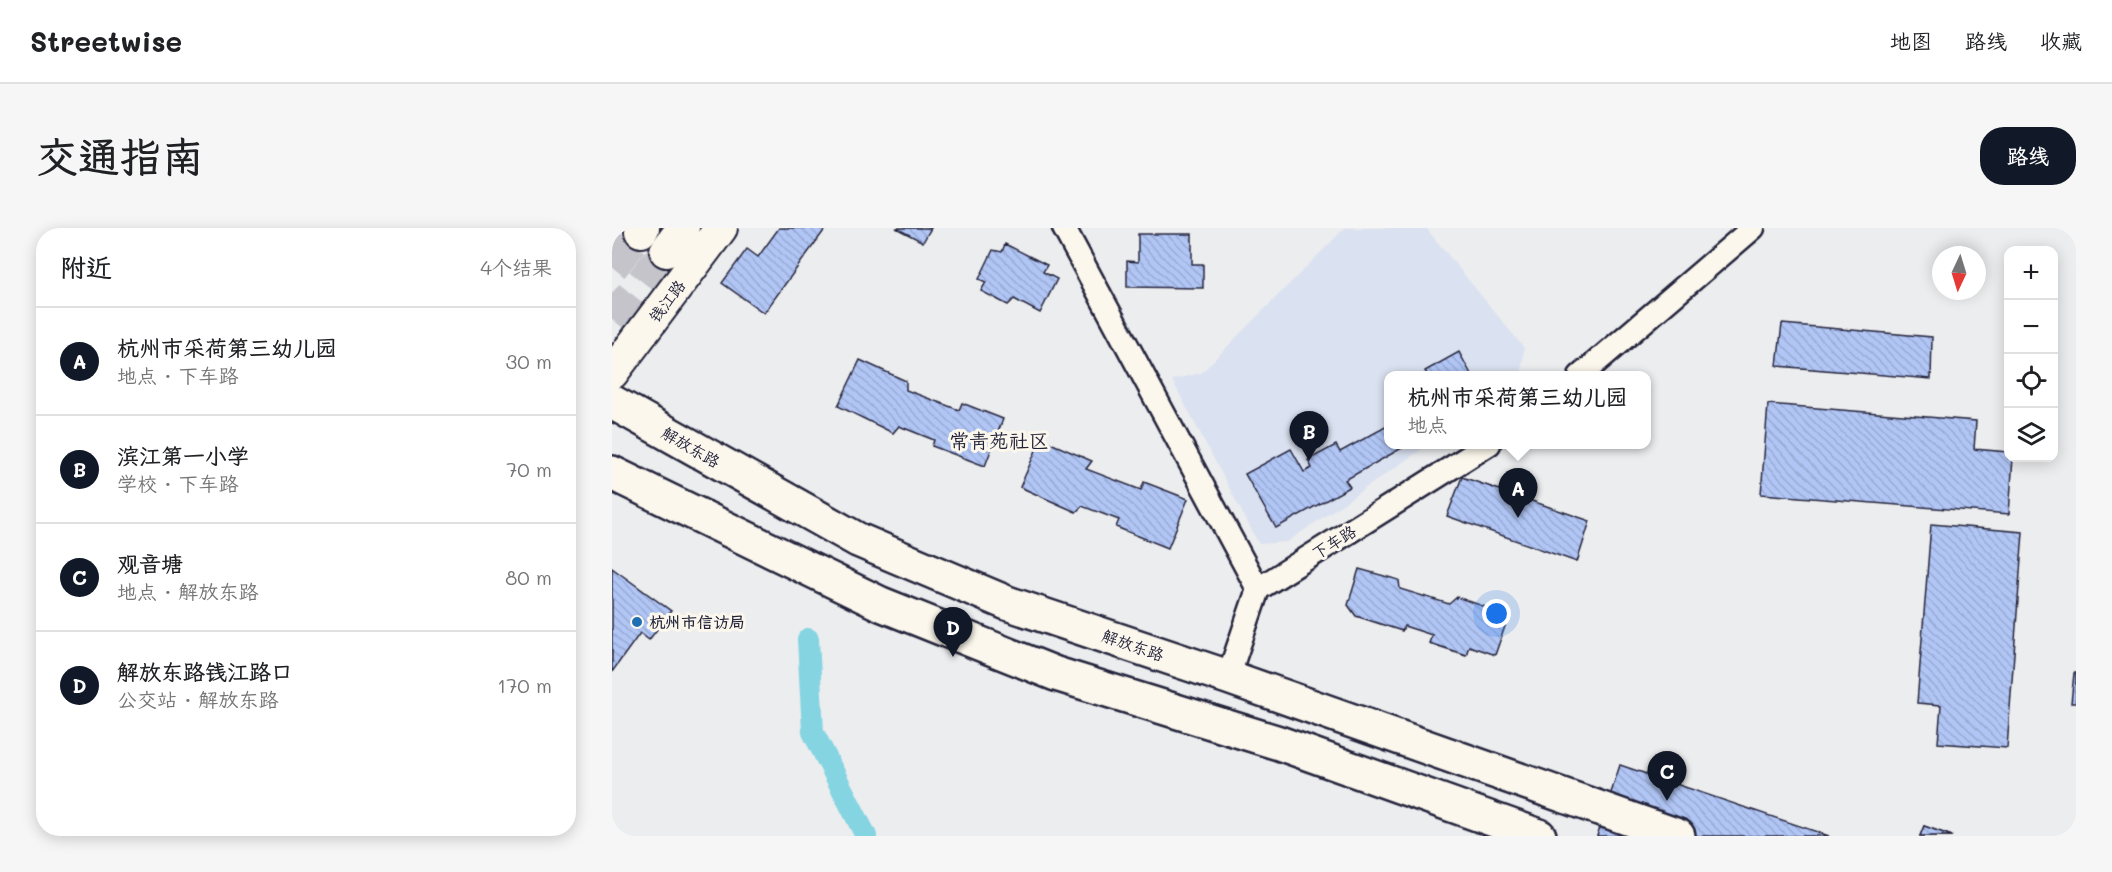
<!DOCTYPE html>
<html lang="zh">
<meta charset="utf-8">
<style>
:root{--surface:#fff;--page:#f6f6f6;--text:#202124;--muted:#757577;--line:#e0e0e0;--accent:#111827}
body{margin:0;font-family:Mali,"LXGW WenKai TC",sans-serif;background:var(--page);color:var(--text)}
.controls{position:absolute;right:18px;top:18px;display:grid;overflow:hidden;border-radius:12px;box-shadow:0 3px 15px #0003}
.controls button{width:54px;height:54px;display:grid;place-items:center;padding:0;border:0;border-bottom:2px solid var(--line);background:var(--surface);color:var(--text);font:30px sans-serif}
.compass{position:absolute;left:1320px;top:18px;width:54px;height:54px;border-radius:50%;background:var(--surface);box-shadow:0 3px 15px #0003;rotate:184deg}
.you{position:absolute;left:885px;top:386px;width:21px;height:21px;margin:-15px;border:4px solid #fff;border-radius:50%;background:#1a73e8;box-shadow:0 0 0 9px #1a73e833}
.badge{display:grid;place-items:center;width:39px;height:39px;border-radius:50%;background:var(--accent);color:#fff;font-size:20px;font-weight:700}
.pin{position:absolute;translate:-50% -50px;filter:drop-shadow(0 2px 3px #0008)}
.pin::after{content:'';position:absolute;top:32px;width:21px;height:18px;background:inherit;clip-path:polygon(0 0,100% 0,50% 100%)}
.popup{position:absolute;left:772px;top:143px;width:267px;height:78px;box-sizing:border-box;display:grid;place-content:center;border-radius:12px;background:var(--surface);filter:drop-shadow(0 2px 4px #0005);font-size:20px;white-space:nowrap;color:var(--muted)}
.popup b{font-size:22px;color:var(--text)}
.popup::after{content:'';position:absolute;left:50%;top:100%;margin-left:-12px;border:12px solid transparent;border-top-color:var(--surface)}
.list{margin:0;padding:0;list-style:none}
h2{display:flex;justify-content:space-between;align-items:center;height:78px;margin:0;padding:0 24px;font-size:26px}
h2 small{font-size:20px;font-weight:400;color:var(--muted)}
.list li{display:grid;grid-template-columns:39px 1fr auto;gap:18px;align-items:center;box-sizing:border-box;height:108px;padding:0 24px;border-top:2px solid var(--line)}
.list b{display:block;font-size:22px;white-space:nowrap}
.list p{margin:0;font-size:20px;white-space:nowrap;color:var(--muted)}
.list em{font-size:20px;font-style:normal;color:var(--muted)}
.icon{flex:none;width:33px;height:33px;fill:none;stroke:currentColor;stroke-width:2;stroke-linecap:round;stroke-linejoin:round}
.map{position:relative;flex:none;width:1464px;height:608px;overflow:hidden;border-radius:24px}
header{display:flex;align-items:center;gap:36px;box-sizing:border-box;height:84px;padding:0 30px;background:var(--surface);border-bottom:2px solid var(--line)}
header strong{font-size:28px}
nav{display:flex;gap:33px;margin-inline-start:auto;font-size:21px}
.intro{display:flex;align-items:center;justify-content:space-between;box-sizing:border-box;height:144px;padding:0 36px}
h1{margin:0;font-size:42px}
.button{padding:15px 27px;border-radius:24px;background:var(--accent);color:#fff;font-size:21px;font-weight:700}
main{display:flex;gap:36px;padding:0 36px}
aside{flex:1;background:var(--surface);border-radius:24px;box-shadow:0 3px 15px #0003}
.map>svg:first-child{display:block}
.built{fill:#dae1f0}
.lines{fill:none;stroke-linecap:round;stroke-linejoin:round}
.canal{stroke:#85d4e2;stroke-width:22}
.building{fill:url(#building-back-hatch);stroke:#22223b;stroke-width:1.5}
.secondary-tunnel{stroke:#c4c4ca;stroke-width:32;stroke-dasharray:32 16;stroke-linecap:butt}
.minor-casing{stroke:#22223b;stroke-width:27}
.secondary-casing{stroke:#22223b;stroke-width:36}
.primary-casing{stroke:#22223b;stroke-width:38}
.minor{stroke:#fbf7ec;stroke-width:22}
.secondary{stroke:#fbf7ec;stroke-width:32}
.primary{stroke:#fbf7ec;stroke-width:33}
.poi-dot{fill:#1f6fb2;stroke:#fbf7ec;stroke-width:2}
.labels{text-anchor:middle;stroke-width:6;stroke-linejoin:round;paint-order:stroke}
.street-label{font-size:16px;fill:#22223b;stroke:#fbf7ec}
.poi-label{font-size:16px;font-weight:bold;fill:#22223b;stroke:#fbf7ec;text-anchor:start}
.quarter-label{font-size:20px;fill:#22223b;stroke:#fbf7ec}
</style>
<header>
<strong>Streetwise</strong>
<nav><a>地图</a><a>路线</a><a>收藏</a></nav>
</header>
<div class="intro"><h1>交通指南</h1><a class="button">路线</a></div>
<main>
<aside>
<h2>附近<small>4个结果</small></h2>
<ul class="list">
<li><span class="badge">A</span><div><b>杭州市采荷第三幼儿园</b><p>地点 · 下车路</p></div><em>30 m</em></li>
<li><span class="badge">B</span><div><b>滨江第一小学</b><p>学校 · 下车路</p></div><em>70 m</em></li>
<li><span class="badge">C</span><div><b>观音塘</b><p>地点 · 解放东路</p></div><em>80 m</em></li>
<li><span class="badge">D</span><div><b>解放东路钱江路口</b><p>公交站 · 解放东路</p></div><em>170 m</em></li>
</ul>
</aside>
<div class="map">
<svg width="1464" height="608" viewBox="0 0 1464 608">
<defs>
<pattern id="building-back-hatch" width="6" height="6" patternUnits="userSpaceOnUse" patternTransform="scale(1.5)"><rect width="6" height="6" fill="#b1c6f5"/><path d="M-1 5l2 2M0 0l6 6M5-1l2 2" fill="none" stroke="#98aad3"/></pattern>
</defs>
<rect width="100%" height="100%" fill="#ecedee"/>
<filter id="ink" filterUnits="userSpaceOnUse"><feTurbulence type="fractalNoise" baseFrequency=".0167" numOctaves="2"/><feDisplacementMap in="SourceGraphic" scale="12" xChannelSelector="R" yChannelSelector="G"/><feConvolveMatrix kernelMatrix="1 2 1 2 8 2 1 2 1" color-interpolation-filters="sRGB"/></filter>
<g filter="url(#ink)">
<polygon class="built" points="733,0 814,0 912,120 909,147 777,148 777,216 816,217 675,314 647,316 560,152 589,145"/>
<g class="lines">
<polyline class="canal" points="196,411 201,504 254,608"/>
</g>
<g class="building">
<polygon points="167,0 214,0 152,85 110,55 135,21 146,29"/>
<polygon points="284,0 319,0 311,14"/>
<polygon points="526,6 580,6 580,36 591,36 591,60 515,59 515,33 526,34"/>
<polygon points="393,16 435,37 431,44 445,51 428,85 402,71 396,77 369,63 374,54 367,51 381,22 390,24"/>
<polygon points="1170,96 1320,109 1319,151 1165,138"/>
<polygon points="847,124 860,148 816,148 813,143"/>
<polygon points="248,132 294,153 294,162 347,182 350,175 391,191 373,238 320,218 322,212 287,198 281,205 226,178"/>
<polygon points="1156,176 1364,193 1362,221 1396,224 1396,230 1401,230 1397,286 1149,266"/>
<polygon points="777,197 777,216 797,216 733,252 738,259 664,300 633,246 679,221 692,244 700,240 696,232 724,217 728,224"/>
<polygon points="429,211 480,233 474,241 529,262 532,254 576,271 556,320 504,299 507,292 470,278 464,284 408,259"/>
<polygon points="850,249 978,293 965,334 835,288"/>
<polygon points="1319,296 1411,304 1395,520 1326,515 1329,477 1305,475"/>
<polygon points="0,340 59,383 37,412 28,405 0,444"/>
<polygon points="747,341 787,352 788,361 837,376 845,369 897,387 883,427 857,418 854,427 817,415 820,407 792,398 790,403 744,388 736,377"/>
<polygon points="1462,445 1464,445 1464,475 1459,475"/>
<polygon points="1008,537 1217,608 985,608"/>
<polygon points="1312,598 1340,608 1308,608"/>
<polygon points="1312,598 1340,608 1308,608"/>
</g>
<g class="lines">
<g class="secondary-tunnel">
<polyline points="0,39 29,3"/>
<polyline points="0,91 54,23"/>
</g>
<defs>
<g id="minor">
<polyline points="452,0 646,361"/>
<polyline points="968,148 1141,0"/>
<polyline points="616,449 646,361 877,216"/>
</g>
<g id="secondary">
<polyline points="29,3 31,0"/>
<polyline points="54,23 71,0"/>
<polyline points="0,145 109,0"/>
</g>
<g id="primary">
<polyline points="0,174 246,312 395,375 616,449 1066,608"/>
<polyline points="0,245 269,376 444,446 667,515 927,608"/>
</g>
</defs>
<use href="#minor" class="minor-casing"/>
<use href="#secondary" class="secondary-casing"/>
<use href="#primary" class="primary-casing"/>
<use href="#minor" class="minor"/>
<use href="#secondary" class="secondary"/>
<use href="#primary" class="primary"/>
</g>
</g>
<circle class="poi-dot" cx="25" cy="394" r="6"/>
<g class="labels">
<g class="street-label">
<text transform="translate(55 73) rotate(-53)" y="6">钱江路</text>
<text transform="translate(79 219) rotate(30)" y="6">解放东路</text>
<text transform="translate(722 314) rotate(-32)" y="6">下车路</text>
<text transform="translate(521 417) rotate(19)" y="6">解放东路</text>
</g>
<g class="poi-label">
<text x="37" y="400">杭州市信访局</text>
</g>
<g class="quarter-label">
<text x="387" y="220">常青苑社区</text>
</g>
</g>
</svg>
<div class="controls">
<button>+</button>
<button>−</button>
<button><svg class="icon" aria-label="locate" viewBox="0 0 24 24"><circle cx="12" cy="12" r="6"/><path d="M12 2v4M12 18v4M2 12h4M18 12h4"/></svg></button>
<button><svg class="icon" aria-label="layers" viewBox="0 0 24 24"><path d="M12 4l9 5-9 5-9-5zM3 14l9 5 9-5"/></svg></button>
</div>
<svg class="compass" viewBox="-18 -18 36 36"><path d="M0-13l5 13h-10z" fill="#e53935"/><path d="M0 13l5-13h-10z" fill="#757577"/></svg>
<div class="you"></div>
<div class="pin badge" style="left:906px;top:290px">A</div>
<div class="popup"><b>杭州市采荷第三幼儿园</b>地点</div>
<div class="pin badge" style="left:697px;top:233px">B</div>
<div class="pin badge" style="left:1055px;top:573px">C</div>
<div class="pin badge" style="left:341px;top:429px">D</div>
</div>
</main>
